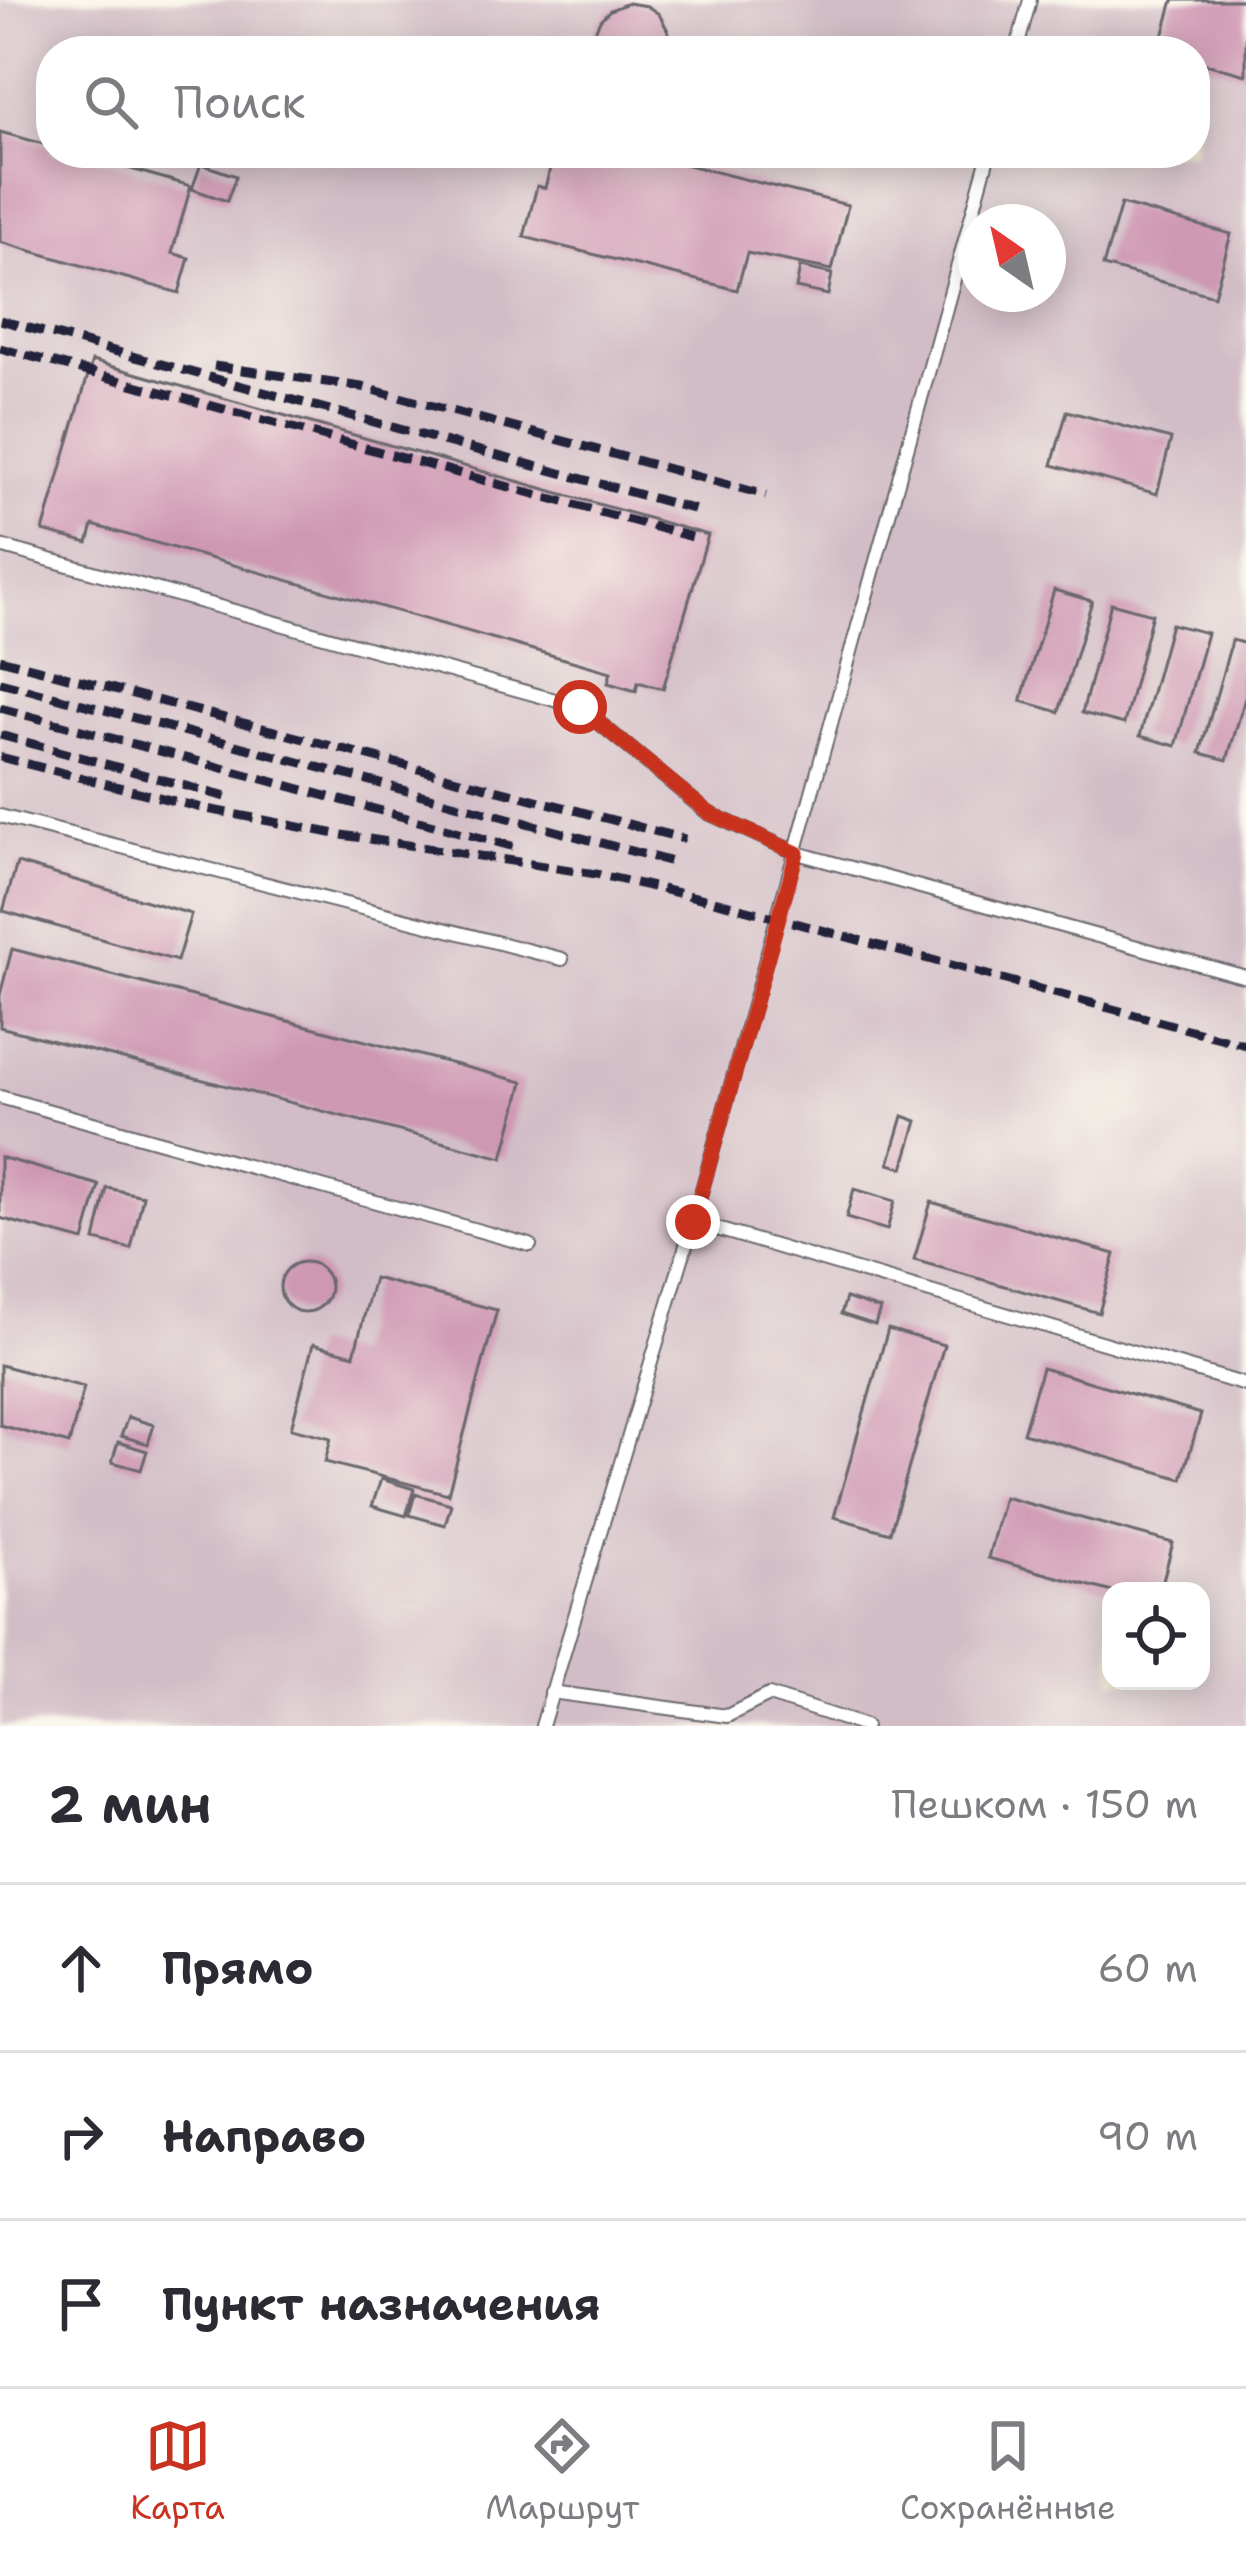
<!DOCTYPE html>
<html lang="ru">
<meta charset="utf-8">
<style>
:root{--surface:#fff;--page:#f7f7f7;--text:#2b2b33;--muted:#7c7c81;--line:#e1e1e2;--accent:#c8321e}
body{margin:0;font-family:"Shantell Sans",sans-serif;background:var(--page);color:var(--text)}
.controls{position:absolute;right:36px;bottom:36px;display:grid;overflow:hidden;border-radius:24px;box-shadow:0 6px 30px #0003}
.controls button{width:108px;height:108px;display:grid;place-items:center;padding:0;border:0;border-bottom:3px solid var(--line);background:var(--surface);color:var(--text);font:60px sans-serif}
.compass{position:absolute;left:958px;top:204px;width:108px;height:108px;border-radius:50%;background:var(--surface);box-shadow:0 6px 30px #0003;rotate:326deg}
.stop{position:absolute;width:36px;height:36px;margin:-27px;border:9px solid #c8321e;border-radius:50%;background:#fff}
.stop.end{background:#c8321e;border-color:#fff;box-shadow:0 3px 12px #0008}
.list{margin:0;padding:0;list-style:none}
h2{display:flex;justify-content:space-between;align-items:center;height:156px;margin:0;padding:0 48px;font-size:51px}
h2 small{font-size:39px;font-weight:400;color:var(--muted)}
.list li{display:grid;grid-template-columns:78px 1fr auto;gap:36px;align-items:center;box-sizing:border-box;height:168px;padding:0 48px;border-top:3px solid var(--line)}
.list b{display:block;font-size:45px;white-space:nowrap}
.list em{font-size:39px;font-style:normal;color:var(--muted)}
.icon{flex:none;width:66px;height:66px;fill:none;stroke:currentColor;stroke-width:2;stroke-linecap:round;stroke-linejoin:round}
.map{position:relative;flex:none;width:1246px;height:1726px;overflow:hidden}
.search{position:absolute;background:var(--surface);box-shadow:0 6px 30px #0003;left:36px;right:36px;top:36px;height:132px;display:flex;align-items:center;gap:30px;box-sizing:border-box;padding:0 42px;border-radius:48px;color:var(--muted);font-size:45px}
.sheet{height:660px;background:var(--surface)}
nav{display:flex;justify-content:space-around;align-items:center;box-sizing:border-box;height:168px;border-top:3px solid var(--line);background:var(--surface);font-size:33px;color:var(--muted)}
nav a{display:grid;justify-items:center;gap:6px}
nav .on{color:var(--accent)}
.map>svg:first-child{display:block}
.industrial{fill:#d2bdc6;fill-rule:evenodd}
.building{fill:#ce97b2}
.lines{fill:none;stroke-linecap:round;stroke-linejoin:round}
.service-casing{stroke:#6a676e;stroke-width:16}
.service{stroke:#fff;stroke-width:12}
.rail{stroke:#22223b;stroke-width:9;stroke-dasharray:18 9;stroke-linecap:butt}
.route{stroke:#c8321e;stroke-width:15}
</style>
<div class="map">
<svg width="1246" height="1726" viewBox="0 0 1246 1726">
<rect width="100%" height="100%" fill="#fbf7ec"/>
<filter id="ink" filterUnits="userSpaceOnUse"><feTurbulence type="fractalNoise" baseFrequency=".00833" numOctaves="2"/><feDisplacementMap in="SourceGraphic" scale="24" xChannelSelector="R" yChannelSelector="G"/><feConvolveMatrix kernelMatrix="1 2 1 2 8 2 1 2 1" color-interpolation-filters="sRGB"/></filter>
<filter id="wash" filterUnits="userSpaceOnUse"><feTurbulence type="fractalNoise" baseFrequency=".004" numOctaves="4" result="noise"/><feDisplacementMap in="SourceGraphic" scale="48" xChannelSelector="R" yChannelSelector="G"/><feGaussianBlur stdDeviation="2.7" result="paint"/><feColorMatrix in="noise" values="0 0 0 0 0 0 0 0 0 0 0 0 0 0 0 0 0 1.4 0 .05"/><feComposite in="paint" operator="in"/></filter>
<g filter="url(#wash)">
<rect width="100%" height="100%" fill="#efe7cc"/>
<path class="industrial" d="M0,0H1246V1726H0ZM51,51H1195V153H51ZM976,222H1048V294H976ZM1111,1591H1201V1681H1111Z"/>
<g id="blocks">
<g class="building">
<polygon points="1173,0 1246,0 1246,75 1195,61 1195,51 1159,51"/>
<polygon points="628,3 647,6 659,14 668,31 669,51 594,51 594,33 600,20 610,10"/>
<polygon points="0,132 51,146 51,153 75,153 191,186 172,253 189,258 179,293 0,242"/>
<polygon points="554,153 640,153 848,205 832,270 747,253 737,290 524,237 537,186 545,188"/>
<polygon points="201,164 236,176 227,201 192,189"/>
<polygon points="1121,204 1231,234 1214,296 1103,266"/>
<polygon points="800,267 832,274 828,295 796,288"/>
<polygon points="92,361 708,535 663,689 638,682 636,691 608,683 611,672 93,525 88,543 43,531"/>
<polygon points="1067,411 1171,439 1157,494 1052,465"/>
<polygon points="1054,590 1092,601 1059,712 1021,701"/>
<polygon points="1111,603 1152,614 1124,724 1082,713"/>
<polygon points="1171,624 1207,633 1176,746 1140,736"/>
<polygon points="1232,640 1246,644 1246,695 1227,760 1200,753"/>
<polygon points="17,863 191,914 177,961 3,911"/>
<polygon points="12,949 523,1082 503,1158 0,1027 0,995"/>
<polygon points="903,1116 917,1121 903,1168 889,1164"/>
<polygon points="0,1157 99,1185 84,1241 0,1218"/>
<polygon points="107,1188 143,1196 131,1249 95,1240"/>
<polygon points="854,1189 895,1201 887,1230 846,1218"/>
<polygon points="931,1202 1115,1254 1099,1313 914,1260"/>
<circle cx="305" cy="1287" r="25"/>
<polygon points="374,1278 497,1310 448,1494 325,1462 331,1438 291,1428 313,1344 354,1355"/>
<polygon points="846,1298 880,1309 875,1325 841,1314"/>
<polygon points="888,1329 944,1345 890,1533 834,1517"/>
<polygon points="0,1365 84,1387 69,1444 0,1425"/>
<polygon points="1042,1368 1201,1414 1182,1479 1023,1433"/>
<polygon points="128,1417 154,1425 148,1444 121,1436"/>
<polygon points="118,1442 147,1451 141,1470 112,1462"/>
<polygon points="381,1479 414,1489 406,1516 372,1506"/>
<polygon points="415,1494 451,1504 445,1525 409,1515"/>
<polygon points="1004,1497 1173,1543 1160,1591 1109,1591 988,1558"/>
</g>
</g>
</g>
<g filter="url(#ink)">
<use href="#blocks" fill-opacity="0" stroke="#6a676e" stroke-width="3"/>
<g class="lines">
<defs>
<g id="service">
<polyline points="1016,51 1030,0"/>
<polyline points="0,546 580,707 708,813 797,853 1246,977"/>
<polyline points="0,816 562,959"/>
<polyline points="0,1097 530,1245"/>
<polyline points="693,1222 1246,1385"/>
<polyline points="551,1692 727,1716 769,1695 865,1726"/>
<polyline points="542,1726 693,1222 989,153"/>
</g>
</defs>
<use href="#service" class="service-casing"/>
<use href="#service" class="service"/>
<g class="rail">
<polyline points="0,320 700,511"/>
<polyline points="0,348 692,537"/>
<polyline points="214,366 362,387 766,495"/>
<polyline points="0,659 685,839"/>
<polyline points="0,682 676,863"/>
<polyline points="0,708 515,847"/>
<polyline points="0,735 226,797"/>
<polyline points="0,757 202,808 336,834 596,874 718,902 1246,1045"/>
</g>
</g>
</g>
<g class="lines" filter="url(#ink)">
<polyline class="route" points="580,707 709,813 797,853 693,1222"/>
</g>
</svg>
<div class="controls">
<button><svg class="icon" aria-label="locate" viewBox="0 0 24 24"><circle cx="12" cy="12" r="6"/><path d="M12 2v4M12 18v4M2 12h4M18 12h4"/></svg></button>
</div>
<svg class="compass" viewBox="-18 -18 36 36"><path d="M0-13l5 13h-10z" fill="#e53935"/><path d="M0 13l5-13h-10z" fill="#7c7c81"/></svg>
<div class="stop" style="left:580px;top:707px"></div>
<div class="stop end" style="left:693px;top:1222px"></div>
<div class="search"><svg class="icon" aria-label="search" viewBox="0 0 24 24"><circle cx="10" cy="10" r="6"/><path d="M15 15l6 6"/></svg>Поиск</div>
</div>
<section class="sheet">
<h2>2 мин<small>Пешком · 150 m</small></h2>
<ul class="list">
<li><svg class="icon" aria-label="ahead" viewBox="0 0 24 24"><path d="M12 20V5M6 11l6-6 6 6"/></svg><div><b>Прямо</b></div><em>60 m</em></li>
<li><svg class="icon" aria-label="right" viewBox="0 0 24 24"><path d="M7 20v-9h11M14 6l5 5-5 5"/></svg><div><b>Направо</b></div><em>90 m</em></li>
<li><svg class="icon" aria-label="arrive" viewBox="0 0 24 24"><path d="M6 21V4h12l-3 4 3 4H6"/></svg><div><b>Пункт назначения</b></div></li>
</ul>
</section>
<nav>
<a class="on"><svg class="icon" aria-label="map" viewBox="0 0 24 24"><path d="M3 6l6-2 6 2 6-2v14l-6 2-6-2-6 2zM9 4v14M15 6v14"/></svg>Карта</a>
<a><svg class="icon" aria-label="directions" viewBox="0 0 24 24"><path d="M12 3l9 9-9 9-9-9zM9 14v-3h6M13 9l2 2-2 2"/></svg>Маршрут</a>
<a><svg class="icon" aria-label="saved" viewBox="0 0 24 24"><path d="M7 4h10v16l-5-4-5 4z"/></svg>Сохранённые</a>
</nav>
